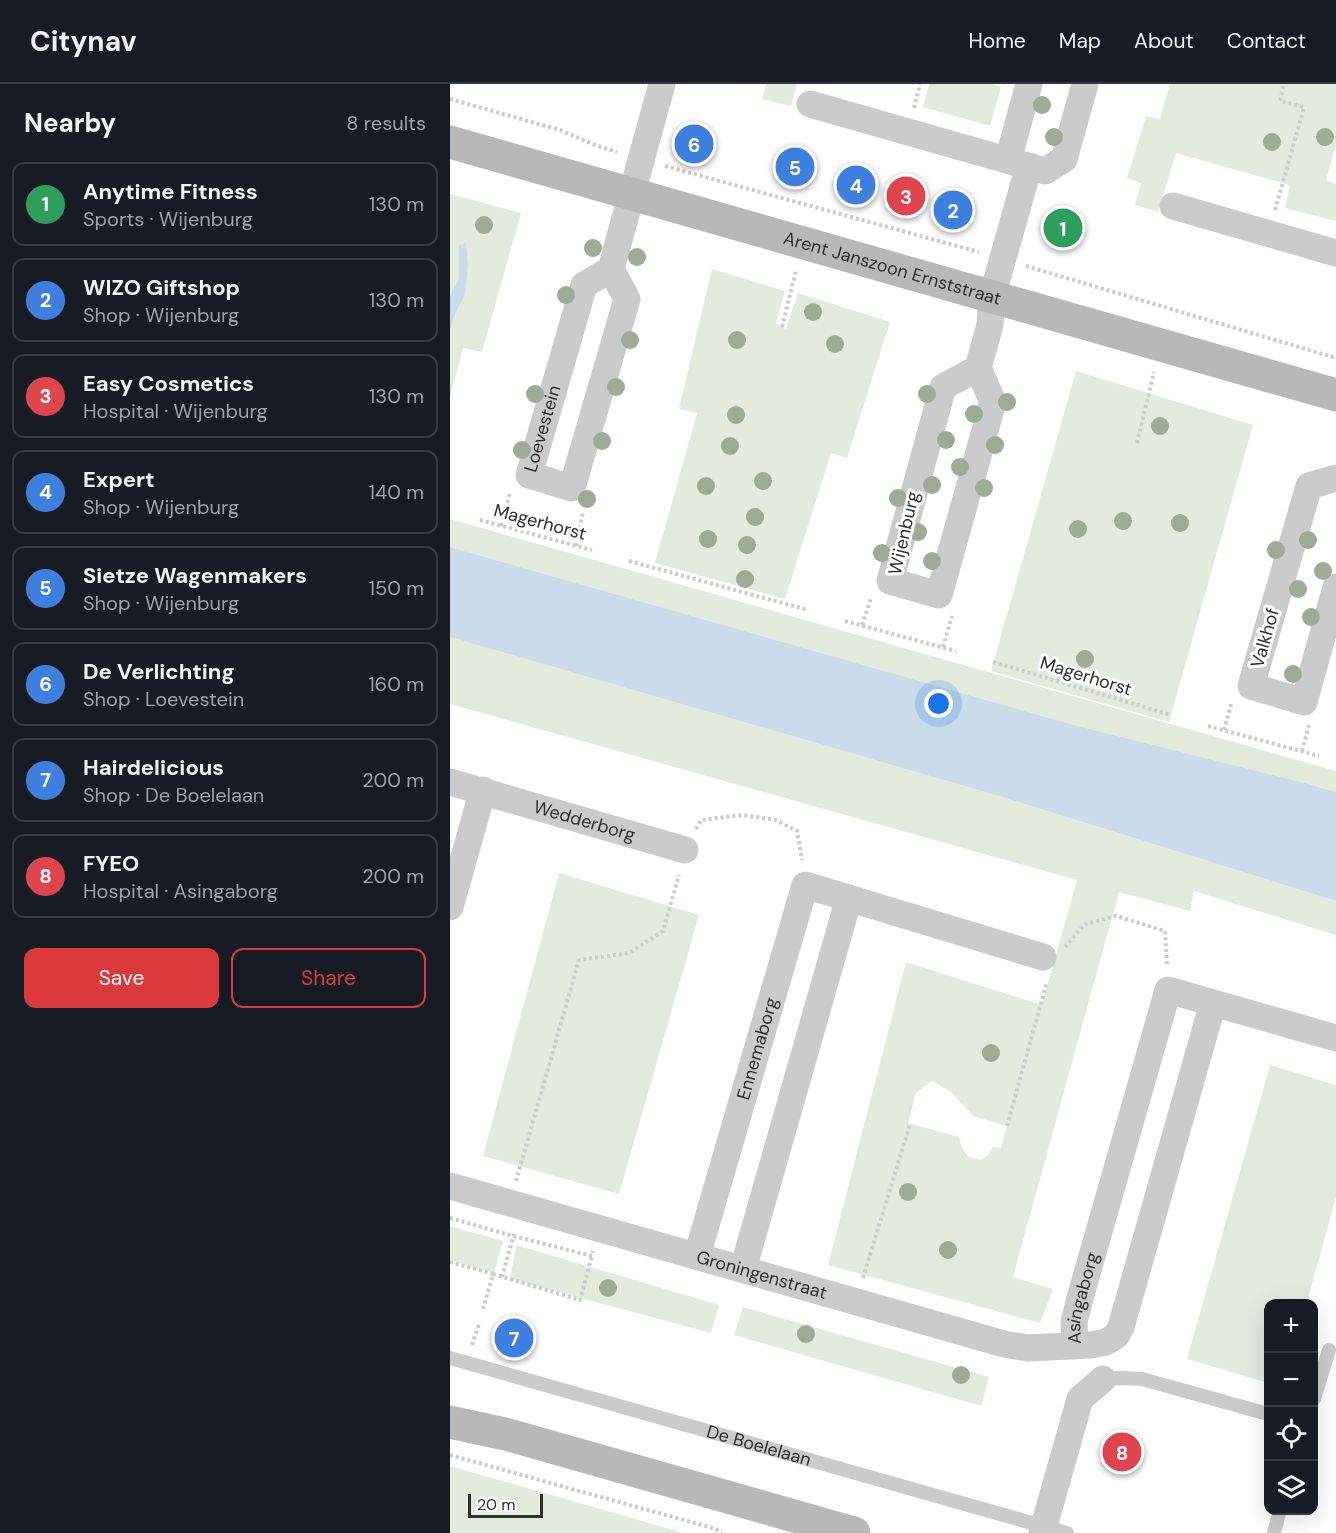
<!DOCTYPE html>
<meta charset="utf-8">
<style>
:root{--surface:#171b24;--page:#20242c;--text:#f1f3f6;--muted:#9ea1a6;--line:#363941;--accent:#dc393c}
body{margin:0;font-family:"DM Sans",sans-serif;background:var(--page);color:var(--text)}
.controls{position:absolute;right:18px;bottom:18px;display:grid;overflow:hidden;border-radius:12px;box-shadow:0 6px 24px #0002}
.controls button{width:54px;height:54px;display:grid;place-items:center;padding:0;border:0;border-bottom:2px solid var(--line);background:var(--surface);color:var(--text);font:30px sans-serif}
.scale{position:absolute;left:18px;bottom:15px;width:75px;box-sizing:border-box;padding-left:6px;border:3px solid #2e2e2e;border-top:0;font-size:16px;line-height:21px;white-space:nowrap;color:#2e2e2e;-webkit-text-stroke:4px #fff;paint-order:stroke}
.you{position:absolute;left:489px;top:620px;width:21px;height:21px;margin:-15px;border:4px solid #fff;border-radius:50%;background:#1a73e8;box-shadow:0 0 0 9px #1a73e833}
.badge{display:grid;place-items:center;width:39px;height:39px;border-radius:50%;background:var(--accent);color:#fff;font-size:20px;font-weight:700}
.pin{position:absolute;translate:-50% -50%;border:3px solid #fff;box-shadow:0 2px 6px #0006}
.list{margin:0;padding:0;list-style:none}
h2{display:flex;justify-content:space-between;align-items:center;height:78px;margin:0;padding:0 24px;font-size:26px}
h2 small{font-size:20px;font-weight:400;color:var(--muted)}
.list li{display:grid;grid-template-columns:39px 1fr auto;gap:18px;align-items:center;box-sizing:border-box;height:84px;margin:0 12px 12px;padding:0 12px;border:2px solid var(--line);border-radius:12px}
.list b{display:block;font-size:22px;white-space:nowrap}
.list p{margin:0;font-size:20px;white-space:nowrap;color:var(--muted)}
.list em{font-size:20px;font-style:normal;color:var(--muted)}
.actions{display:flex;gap:12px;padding:18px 24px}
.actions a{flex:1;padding:14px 0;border:2px solid var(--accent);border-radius:12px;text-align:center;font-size:21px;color:var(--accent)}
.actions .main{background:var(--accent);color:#fff}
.icon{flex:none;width:33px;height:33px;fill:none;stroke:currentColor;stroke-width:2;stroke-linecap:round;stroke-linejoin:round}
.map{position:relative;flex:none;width:886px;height:1449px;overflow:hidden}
header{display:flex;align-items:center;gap:36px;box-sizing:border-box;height:84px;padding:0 30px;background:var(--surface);border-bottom:2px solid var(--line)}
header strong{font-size:28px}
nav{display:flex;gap:33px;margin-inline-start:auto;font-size:21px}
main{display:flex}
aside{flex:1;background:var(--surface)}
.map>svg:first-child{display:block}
.green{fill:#e3ebdd;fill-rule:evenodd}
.water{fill:#cadbea}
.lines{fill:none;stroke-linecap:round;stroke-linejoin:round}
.path{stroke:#cbcbcb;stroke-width:4;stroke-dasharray:3 3;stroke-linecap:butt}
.lane{stroke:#cbcbcb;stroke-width:14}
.street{stroke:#cbcbcb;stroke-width:27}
.secondary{stroke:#b8b8b8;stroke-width:33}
.tree{fill:#9eac95}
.labels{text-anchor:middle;stroke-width:6;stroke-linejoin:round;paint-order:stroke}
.street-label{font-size:18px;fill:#2e2e2e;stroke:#fff}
</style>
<header>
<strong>Citynav</strong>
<nav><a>Home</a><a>Map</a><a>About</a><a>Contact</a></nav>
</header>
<main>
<aside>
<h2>Nearby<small>8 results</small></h2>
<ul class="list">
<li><span class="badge" style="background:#2e9e5b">1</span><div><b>Anytime Fitness</b><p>Sports · Wijenburg</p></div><em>130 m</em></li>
<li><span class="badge" style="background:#3f7fe0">2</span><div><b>WIZO Giftshop</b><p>Shop · Wijenburg</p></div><em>130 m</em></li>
<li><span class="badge" style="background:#e0444e">3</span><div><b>Easy Cosmetics</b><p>Hospital · Wijenburg</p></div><em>130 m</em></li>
<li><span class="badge" style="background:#3f7fe0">4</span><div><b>Expert</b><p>Shop · Wijenburg</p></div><em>140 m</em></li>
<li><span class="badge" style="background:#3f7fe0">5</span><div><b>Sietze Wagenmakers</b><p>Shop · Wijenburg</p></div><em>150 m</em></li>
<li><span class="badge" style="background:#3f7fe0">6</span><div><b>De Verlichting</b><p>Shop · Loevestein</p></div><em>160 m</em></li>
<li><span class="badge" style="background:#3f7fe0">7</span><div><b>Hairdelicious</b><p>Shop · De Boelelaan</p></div><em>200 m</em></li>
<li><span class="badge" style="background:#e0444e">8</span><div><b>FYEO</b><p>Hospital · Asingaborg</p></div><em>200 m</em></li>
</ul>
<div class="actions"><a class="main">Save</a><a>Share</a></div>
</aside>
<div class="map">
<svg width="886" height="1449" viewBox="0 0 886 1449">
<rect width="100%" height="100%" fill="#fff"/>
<g class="green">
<polygon points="316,0 347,0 341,22 312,15"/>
<polygon points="479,0 541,0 551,3 540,42 473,23"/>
<polygon points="720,0 886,0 886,61 876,96 886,100 886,137 835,124 840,101 726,69 708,128 685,121 691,99 677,94 696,32 710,35"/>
<polygon points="0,110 71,129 32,268 13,264 0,313"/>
<polygon points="262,185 335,207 326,239 336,245 348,209 440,238 397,374 381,369 335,515 205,479 247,329 229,325"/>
<polygon points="626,287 803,341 719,638 541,587"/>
<polygon points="0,435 886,687 886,708 859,700 624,641 0,463"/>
<path d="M0,553L549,712L886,817V851L744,807L740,827L669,808L563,1193L603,1205L590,1239L378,1181L456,878L592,921L627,796L0,620ZM482,997L501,1008L523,1032L557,1042L551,1064L543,1063L537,1072L530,1076L517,1072L511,1061L509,1053L458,1039L466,1009Z"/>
<polygon points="109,789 249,831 169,1110 33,1072"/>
<polygon points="820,981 886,1001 886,1113 857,1219 818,1220 818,1299 737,1275"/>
<polygon points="0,1142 53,1157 44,1189 0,1176"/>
<polygon points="66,1161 269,1221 261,1249 60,1195"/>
<polygon points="293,1223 539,1293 531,1322 284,1251"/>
<polygon points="0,1382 234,1449 0,1449"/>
</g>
<g class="water">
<polygon points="16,159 18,181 15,210 5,230 0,245 0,212 9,195 9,161"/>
<polygon points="0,463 624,641 859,700 886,708 886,817 549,712 0,553"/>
</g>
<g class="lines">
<g class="path">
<polyline points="0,15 110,46 145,61 167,68"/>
<polyline points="464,24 470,0"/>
<polyline points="215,82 529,168"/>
<polyline points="825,126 854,23 830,17 834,0"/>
<polyline points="576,182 886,274"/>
<polyline points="332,243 346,187"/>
<polyline points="687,359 704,288"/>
<polyline points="30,436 142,466"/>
<polyline points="51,442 60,409"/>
<polyline points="126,462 133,428"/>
<polyline points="179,477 358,526"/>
<polyline points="395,537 506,567"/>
<polyline points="412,541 421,514"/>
<polyline points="493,563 502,532"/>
<polyline points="543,578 721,631"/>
<polyline points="758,642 869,672"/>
<polyline points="774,646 782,617"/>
<polyline points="852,667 859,641"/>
<polyline points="246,745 251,736 292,731 326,736 347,747 352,776"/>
<polyline points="615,863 635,840 666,832 715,847 717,882"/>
<polyline points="557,1042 597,898"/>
<polyline points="66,1097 129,876 179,869 213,847 229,791"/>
<polyline points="0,1134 63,1152 142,1172 143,1167"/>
<polyline points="0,1178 43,1190 33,1225"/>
<polyline points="43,1190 130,1216 142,1172"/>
<polyline points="52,1193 64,1150"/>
<polyline points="413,1194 460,1040"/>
<polyline points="22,1261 29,1240"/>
<polyline points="0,1371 266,1445 272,1449"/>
</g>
<g class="lane">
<path id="s1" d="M0,1274L617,1449"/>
<polyline points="653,1295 672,1294 692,1295 818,1330"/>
<polyline points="864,1315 879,1266"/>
<polyline points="824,1449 830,1426"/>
</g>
<g class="street">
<polyline points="360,20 595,87 614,75 635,0"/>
<polyline points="558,76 579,0"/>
<polyline points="723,122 886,169"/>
<path id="s2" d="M161,185L177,215L122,404L79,391L134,201L161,185L212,0"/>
<polyline points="528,284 493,303 440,497 489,511 543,318 528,284 540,241 542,213 579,82"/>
<polyline points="886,394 859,402 801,602 854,618 886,503"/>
<path id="s3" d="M0,698L235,766"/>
<polyline points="0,823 33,706"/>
<path id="s4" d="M0,1102L554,1260L578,1264L641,1261L656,1258L666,1252L671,1243L763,919"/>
<path id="s5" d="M247,1172L355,801L593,873"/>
<polyline points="293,1185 399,814"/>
<path id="s6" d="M625,1261L624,1238L630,1214L718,906L886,954"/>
<polyline points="592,1449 630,1315 653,1295"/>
</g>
<g class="secondary">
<path id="s7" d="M0,58L886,311"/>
<polyline points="0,1338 59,1351 404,1449"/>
</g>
</g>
<g class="tree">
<circle cx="592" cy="21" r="9"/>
<circle cx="604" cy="53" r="9"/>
<circle cx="875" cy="53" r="9"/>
<circle cx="822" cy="58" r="9"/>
<circle cx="34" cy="141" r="9"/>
<circle cx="143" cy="164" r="9"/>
<circle cx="187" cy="173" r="9"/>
<circle cx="116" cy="211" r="9"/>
<circle cx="363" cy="228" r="9"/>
<circle cx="180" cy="256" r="9"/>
<circle cx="287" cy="256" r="9"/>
<circle cx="385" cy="260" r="9"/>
<circle cx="166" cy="303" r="9"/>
<circle cx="85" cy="310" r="9"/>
<circle cx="477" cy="310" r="9"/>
<circle cx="557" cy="318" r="9"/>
<circle cx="524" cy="330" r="9"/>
<circle cx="286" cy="331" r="9"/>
<circle cx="710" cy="342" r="9"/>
<circle cx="496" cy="356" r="9"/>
<circle cx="152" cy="357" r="9"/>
<circle cx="545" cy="361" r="9"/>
<circle cx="280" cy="362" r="9"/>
<circle cx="72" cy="366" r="9"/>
<circle cx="510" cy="383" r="9"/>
<circle cx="313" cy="397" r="9"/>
<circle cx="482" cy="401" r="9"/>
<circle cx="256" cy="402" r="9"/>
<circle cx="534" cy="404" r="9"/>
<circle cx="448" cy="414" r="9"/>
<circle cx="137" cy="415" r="9"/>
<circle cx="305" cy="433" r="9"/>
<circle cx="673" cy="437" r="9"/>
<circle cx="730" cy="439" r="9"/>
<circle cx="628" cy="445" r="9"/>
<circle cx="468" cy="448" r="9"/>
<circle cx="258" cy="455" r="9"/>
<circle cx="858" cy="456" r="9"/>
<circle cx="297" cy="461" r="9"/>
<circle cx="826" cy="466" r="9"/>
<circle cx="432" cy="469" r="9"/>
<circle cx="482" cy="477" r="9"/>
<circle cx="873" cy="487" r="9"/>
<circle cx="295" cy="495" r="9"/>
<circle cx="848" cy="505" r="9"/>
<circle cx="861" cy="533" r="9"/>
<circle cx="635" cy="575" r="9"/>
<circle cx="843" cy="590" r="9"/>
<circle cx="541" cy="969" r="9"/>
<circle cx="458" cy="1108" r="9"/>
<circle cx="498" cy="1166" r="9"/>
<circle cx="158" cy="1204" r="9"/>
<circle cx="356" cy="1250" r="9"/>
<circle cx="511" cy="1291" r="9"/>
</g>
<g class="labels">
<g class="street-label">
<text dy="6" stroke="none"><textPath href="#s7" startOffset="460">Arent Janszoon Ernststraat</textPath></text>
<text dy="6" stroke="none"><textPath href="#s2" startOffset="324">Loevestein</textPath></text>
<text transform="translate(90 438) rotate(15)" y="6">Magerhorst</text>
<text transform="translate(454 449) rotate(-77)" y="6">Wijenburg</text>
<text transform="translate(815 554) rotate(-74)" y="6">Valkhof</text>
<text transform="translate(636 592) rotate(17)" y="6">Magerhorst</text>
<text dy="6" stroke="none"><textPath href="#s3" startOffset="140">Wedderborg</textPath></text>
<text dy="6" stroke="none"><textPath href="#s5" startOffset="216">Ennemaborg</textPath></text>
<text dy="6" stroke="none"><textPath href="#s4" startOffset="324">Groningenstraat</textPath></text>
<text dy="6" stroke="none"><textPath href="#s6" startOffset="48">Asingaborg</textPath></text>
<text dy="6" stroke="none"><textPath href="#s1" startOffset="321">De Boelelaan</textPath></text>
</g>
</g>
</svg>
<div class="controls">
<button>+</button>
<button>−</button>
<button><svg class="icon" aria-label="locate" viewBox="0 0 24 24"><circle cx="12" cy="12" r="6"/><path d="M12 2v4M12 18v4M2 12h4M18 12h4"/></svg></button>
<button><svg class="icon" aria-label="layers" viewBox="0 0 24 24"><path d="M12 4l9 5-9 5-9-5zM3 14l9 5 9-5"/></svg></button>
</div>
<div class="scale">20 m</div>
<div class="you"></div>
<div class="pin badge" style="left:613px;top:144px;background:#2e9e5b">1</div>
<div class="pin badge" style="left:503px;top:126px;background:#3f7fe0">2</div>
<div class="pin badge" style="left:456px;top:112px;background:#e0444e">3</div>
<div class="pin badge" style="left:406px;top:101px;background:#3f7fe0">4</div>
<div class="pin badge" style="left:345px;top:83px;background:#3f7fe0">5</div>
<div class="pin badge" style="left:244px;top:60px;background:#3f7fe0">6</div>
<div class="pin badge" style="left:64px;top:1254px;background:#3f7fe0">7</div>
<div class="pin badge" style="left:672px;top:1368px;background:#e0444e">8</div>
</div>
</main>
